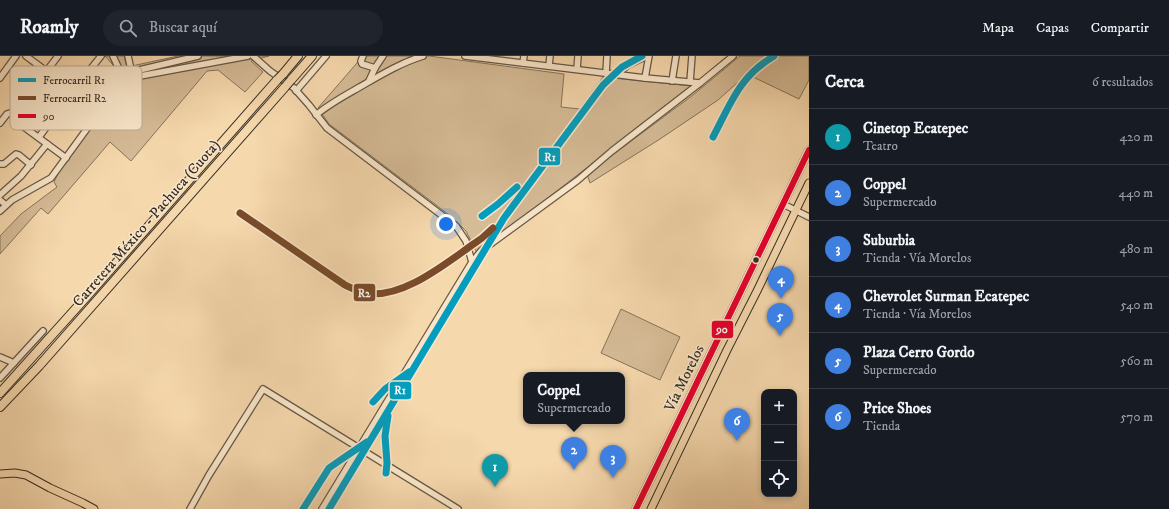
<!DOCTYPE html>
<html lang="es">
<meta charset="utf-8">
<style>
:root{--surface:#171b24;--page:#20242c;--text:#f1f3f6;--muted:#9ea1a6;--line:#363941;--accent:#0f766e}
body{margin:0;font-family:"IM FELL DW Pica",serif;background:var(--page);color:var(--text)}
.controls{position:absolute;right:12px;bottom:12px;display:grid;overflow:hidden;border-radius:8px;box-shadow:0 2px 6px #0003}
.controls button{width:36px;height:36px;display:grid;place-items:center;padding:0;border:0;border-bottom:1px solid var(--line);background:var(--surface);color:var(--text);font:20px sans-serif}
.you{position:absolute;left:446px;top:168px;width:14px;height:14px;margin:-10px;border:3px solid #fff;border-radius:50%;background:#1a73e8;box-shadow:0 0 0 6px #1a73e833}
.badge{display:grid;place-items:center;width:26px;height:26px;border-radius:50%;background:var(--accent);color:#fff;font-size:13px;font-weight:700}
.pin{position:absolute;translate:-50% -33px;filter:drop-shadow(0 1px 2px #0008)}
.pin::after{content:'';position:absolute;top:21px;width:14px;height:12px;background:inherit;clip-path:polygon(0 0,100% 0,50% 100%)}
.popup{position:absolute;left:523px;top:316px;width:102px;height:52px;box-sizing:border-box;display:grid;place-content:center;border-radius:8px;background:var(--surface);filter:drop-shadow(0 1px 3px #0005);font-size:13px;white-space:nowrap;color:var(--muted)}
.popup b{font-size:15px;color:var(--text)}
.popup::after{content:'';position:absolute;left:50%;top:100%;margin-left:-8px;border:8px solid transparent;border-top-color:var(--surface)}
.list{margin:0;padding:0;list-style:none}
h2{display:flex;justify-content:space-between;align-items:center;height:52px;margin:0;padding:0 16px;font-size:17px}
h2 small{font-size:13px;font-weight:400;color:var(--muted)}
.list li{display:grid;grid-template-columns:26px 1fr auto;gap:12px;align-items:center;box-sizing:border-box;height:56px;padding:0 16px;border-top:1px solid var(--line)}
.list b{display:block;font-size:15px;white-space:nowrap}
.list p{margin:0;font-size:13px;white-space:nowrap;color:var(--muted)}
.list em{font-size:13px;font-style:normal;color:var(--muted)}
.icon{flex:none;width:22px;height:22px;fill:none;stroke:currentColor;stroke-width:2;stroke-linecap:round;stroke-linejoin:round}
.map{position:relative;flex:none;width:809px;height:453px;overflow:hidden}
header{display:flex;align-items:center;gap:24px;box-sizing:border-box;height:56px;padding:0 20px;background:var(--surface);border-bottom:1px solid var(--line)}
header strong{font-size:19px}
nav{display:flex;gap:22px;margin-inline-start:auto;font-size:14px}
.search{width:280px;height:36px;background:var(--page);display:flex;align-items:center;gap:10px;box-sizing:border-box;padding:0 14px;border-radius:22px;color:var(--muted);font-size:15px}
main{display:flex}
aside{flex:1;background:var(--surface)}
.map>svg:first-child{display:block}
.green{fill:#d5bb96;stroke:#85745c}
.lines{fill:none;stroke-linecap:round;stroke-linejoin:round}
.minor-casing{stroke:#655846;stroke-width:8}
.major-casing{stroke:#352d23;stroke-width:9}
.highway-casing{stroke:#352d23;stroke-width:10}
.minor{stroke:#f9e6ca;stroke-width:5.5}
.major{stroke:#f6d8ad;stroke-width:7}
.highway{stroke:#f6d8ad;stroke-width:8}
.highway-bridge-casing{stroke:#352d23;stroke-width:10;stroke-linecap:butt}
.highway-bridge{stroke:#f6d8ad;stroke-width:8}
.bus-1-casing{stroke:#f9e6ca;stroke-width:9}
.bus-1{stroke:#e4002b;stroke-width:6}
.rail-1-casing{stroke:#f9e6ca;stroke-width:10}
.rail-2-casing{stroke:#f9e6ca;stroke-width:10}
.rail-1{stroke:#059dbd;stroke-width:7}
.rail-2{stroke:#7a4b2a;stroke-width:7}
.bus-dot{fill:#352d23;stroke:#f9e6ca;stroke-width:1.5}
.labels{text-anchor:middle;stroke-width:3;stroke-linejoin:round;paint-order:stroke}
.street-label{font-size:15px;fill:#352d23;stroke:#f9e6ca}
.key{fill:#f9e6ca;stroke:#beae98;stroke-width:1}
.key-label{font-size:11px;fill:#352d23}
.line-badge{stroke:#f9e6ca;stroke-width:1.5}
.badge-label{font-size:11px;text-anchor:middle;font-weight:bold;fill:#fff}
</style>
<header>
<strong>Roamly</strong>
<div class="search"><svg class="icon" aria-label="search" viewBox="0 0 24 24"><circle cx="10" cy="10" r="6"/><path d="M15 15l6 6"/></svg>Buscar aquí</div>
<nav><a>Mapa</a><a>Capas</a><a>Compartir</a></nav>
</header>
<main>
<div class="map">
<svg width="809" height="453" viewBox="0 0 809 453">
<rect width="100%" height="100%" fill="#f6d8ad"/>
<filter id="stains"><feTurbulence type="fractalNoise" baseFrequency=".005" numOctaves="4"/><feColorMatrix values="0 0 0 0 .2 0 0 0 0 .09 0 0 0 0 .02 0 0 0 .5 -.17"/></filter>
<radialGradient id="worn" r=".72"><stop offset=".6" stop-color="#630" stop-opacity="0"/><stop offset="1" stop-color="#630" stop-opacity=".3"/></radialGradient>
<g class="green">
<path d="M105,0H124L127,11L178,0H269L251,5L263,16L245,36L218,14L207,15L131,105L110,86L48,158L41,152L0,198V180L21,158L57,131L54,126C71,91 91,53 120,27L113,9Z"/>
<polygon points="363,0 429,0 564,18 561,51 580,53 603,21 692,30 477,197 466,175 452,161 329,68 318,52"/>
<polygon points="740,0 767,0 718,44 660,83 590,127 587,118 693,39"/>
<polygon points="770,0 809,0 809,24 799,43 753,21 752,23 747,21"/>
<polygon points="621,253 680,281 660,324 601,297"/>
</g>
<g class="lines">
<defs>
<g id="minor">
<polyline points="26,0 73,35"/>
<polyline points="113,0 125,26"/>
<polyline points="128,0 132,18"/>
<polyline points="253,0 270,15 294,32 309,49 327,72 456,170 466,185 472,206"/>
<polyline points="363,0 361,5 362,8 375,12"/>
<polyline points="465,0 645,22 700,27"/>
<polyline points="523,7 524,0"/>
<polyline points="549,10 550,0"/>
<polyline points="577,13 578,0"/>
<polyline points="131,16 198,0"/>
<polyline points="606,17 607,0"/>
<polyline points="617,18 628,9 647,0"/>
<polyline points="0,22 16,0"/>
<polyline points="645,22 649,0"/>
<polyline points="369,25 375,12 383,0"/>
<polyline points="672,25 676,0"/>
<polyline points="690,26 692,0"/>
<polyline points="296,35 326,0"/>
<polyline points="13,59 20,68 66,102"/>
<path d="M316,59C329,48 344,40 358,32C379,20 400,7 423,0"/>
<polyline points="0,67 7,58 10,57 13,59 58,0"/>
<polyline points="39,81 73,35 101,0"/>
<polyline points="0,108 4,108 16,98 19,99 31,109"/>
<polyline points="0,139 21,120 47,88"/>
<polyline points="0,144 6,149"/>
<polyline points="783,148 809,161"/>
<path d="M0,155L12,144L51,122L113,37C121,28 128,23 140,20L248,0"/>
<polyline points="0,301 14,307"/>
<polyline points="0,322 43,275"/>
<polyline points="190,453 209,419 263,333 458,453"/>
<polyline points="322,453 472,206 481,195 578,124 612,95 700,27 733,0"/>
</g>
<g id="major">
<polyline points="0,418 15,417 26,419 50,432 83,447 94,453"/>
<polyline points="636,453 809,94"/>
<polyline points="651,453 727,294 757,235 809,127"/>
</g>
<g id="highway">
<polyline points="283,18 298,0"/>
<polyline points="291,24 312,0"/>
<polyline points="0,337 88,239 277,24"/>
<polyline points="0,351 39,310 285,31"/>
</g>
</defs>
<use href="#minor" class="minor-casing"/>
<use href="#major" class="major-casing"/>
<use href="#highway" class="highway-casing"/>
<use href="#minor" class="minor"/>
<use href="#major" class="major"/>
<use href="#highway" class="highway"/>
<defs>
<g id="highway-bridge">
<polyline points="277,24 283,18"/>
<polyline points="285,31 291,24"/>
</g>
</defs>
<use href="#highway-bridge" class="highway-bridge-casing"/>
<use href="#highway-bridge" class="highway-bridge"/>
<defs>
<polyline id="bus-1" points="636,453 809,94"/>
</defs>
<use href="#bus-1" class="bus-1-casing"/>
<use href="#bus-1" class="bus-1"/>
<defs>
<g id="rail-1">
<path d="M713,81C731,47 739,21 774,0"/>
<polyline points="482,160 498,148 517,131"/>
<polyline points="373,346 385,333 409,316"/>
<polyline points="386,417 387,407 385,380 388,360"/>
<polyline points="303,453 329,412 339,405 367,386"/>
<polyline points="329,453 504,162 603,29 622,11 642,0"/>
</g>
<path id="rail-2" d="M240,157L345,229C352,232 358,236 365,237C402,244 446,207 475,187L482,182L493,172"/>
</defs>
<use href="#rail-1" class="rail-1-casing"/>
<use href="#rail-2" class="rail-2-casing"/>
<use href="#rail-1" class="rail-1"/>
<use href="#rail-2" class="rail-2"/>
</g>
<circle class="bus-dot" cx="756" cy="204" r="3.5"/>
<g class="labels">
<g class="street-label">
<text transform="translate(146 167) rotate(-49)" y="5">Carretera México - Pachuca (Cuota)</text>
<text transform="translate(684 322) rotate(-64)" y="5">Vía Morelos</text>
</g>
</g>
<rect x="10" y="10" width="132" height="64" rx="6" class="key"/>
<rect x="18" y="22" width="18" height="4" fill="#059dbd"/>
<rect x="18" y="40" width="18" height="4" fill="#7a4b2a"/>
<rect x="18" y="58" width="18" height="4" fill="#e4002b"/>
<g class="key-label">
<text x="43" y="28">Ferrocarril R1</text>
<text x="43" y="46">Ferrocarril R2</text>
<text x="43" y="64">90</text>
</g>
<g class="line-badge">
<rect x="538" y="91" width="23" height="19" rx="4" fill="#059dbd"/>
<rect x="353" y="227" width="23" height="19" rx="4" fill="#7a4b2a"/>
<rect x="711" y="264" width="23" height="19" rx="4" fill="#e4002b"/>
<rect x="389" y="325" width="23" height="19" rx="4" fill="#059dbd"/>
</g>
<g class="badge-label">
<text x="550" y="105">R1</text>
<text x="364" y="241">R2</text>
<text x="722" y="277">90</text>
<text x="400" y="338">R1</text>
</g>
<rect width="100%" height="100%" filter="url(#stains)"/>
<rect width="100%" height="100%" fill="url(#worn)"/>
</svg>
<div class="controls">
<button>+</button>
<button>−</button>
<button><svg class="icon" aria-label="locate" viewBox="0 0 24 24"><circle cx="12" cy="12" r="6"/><path d="M12 2v4M12 18v4M2 12h4M18 12h4"/></svg></button>
</div>
<div class="you"></div>
<div class="pin badge" style="left:495px;top:431px;background:#0f9aa8">1</div>
<div class="pin badge" style="left:574px;top:414px;background:#3f7fe0">2</div>
<div class="popup"><b>Coppel</b>Supermercado</div>
<div class="pin badge" style="left:613px;top:422px;background:#3f7fe0">3</div>
<div class="pin badge" style="left:781px;top:243px;background:#3f7fe0">4</div>
<div class="pin badge" style="left:780px;top:280px;background:#3f7fe0">5</div>
<div class="pin badge" style="left:737px;top:385px;background:#3f7fe0">6</div>
</div>
<aside>
<h2>Cerca<small>6 resultados</small></h2>
<ul class="list">
<li><span class="badge" style="background:#0f9aa8">1</span><div><b>Cinetop Ecatepec</b><p>Teatro</p></div><em>420 m</em></li>
<li><span class="badge" style="background:#3f7fe0">2</span><div><b>Coppel</b><p>Supermercado</p></div><em>440 m</em></li>
<li><span class="badge" style="background:#3f7fe0">3</span><div><b>Suburbia</b><p>Tienda · Vía Morelos</p></div><em>480 m</em></li>
<li><span class="badge" style="background:#3f7fe0">4</span><div><b>Chevrolet Surman Ecatepec</b><p>Tienda · Vía Morelos</p></div><em>540 m</em></li>
<li><span class="badge" style="background:#3f7fe0">5</span><div><b>Plaza Cerro Gordo</b><p>Supermercado</p></div><em>560 m</em></li>
<li><span class="badge" style="background:#3f7fe0">6</span><div><b>Price Shoes</b><p>Tienda</p></div><em>570 m</em></li>
</ul>
</aside>
</main>
